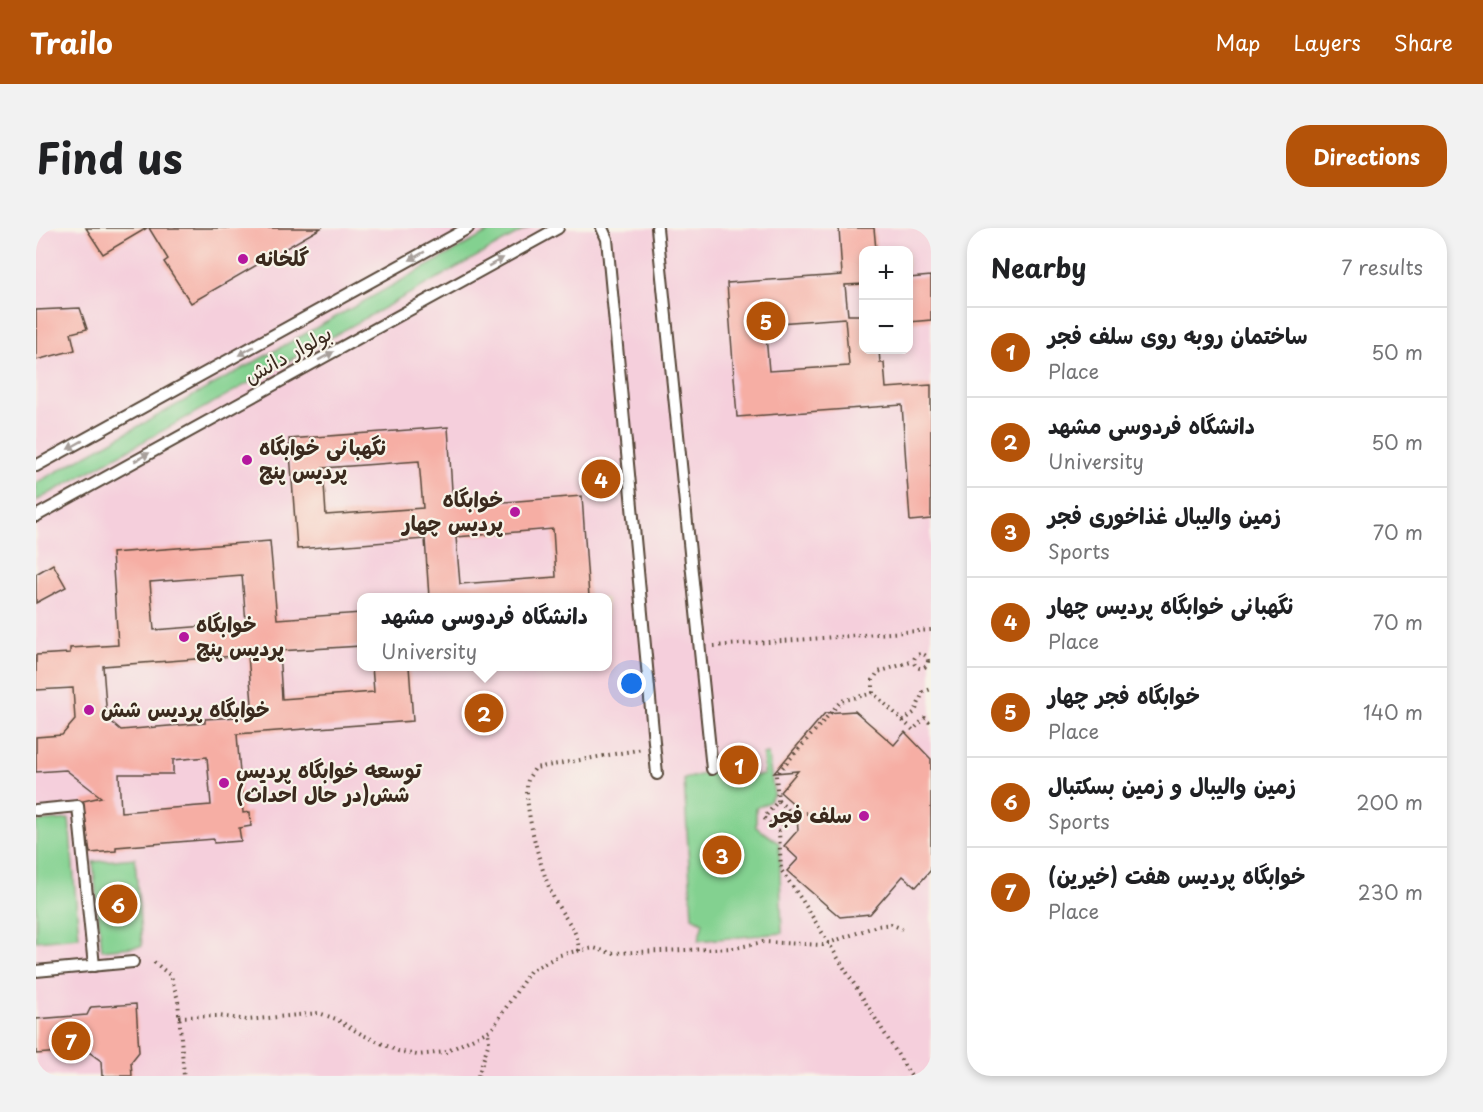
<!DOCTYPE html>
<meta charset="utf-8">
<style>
:root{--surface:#fff;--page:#f2f2f2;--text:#202124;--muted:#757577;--line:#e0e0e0;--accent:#b45309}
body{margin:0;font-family:"Playpen Sans","Playpen Sans Arabic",sans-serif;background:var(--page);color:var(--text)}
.controls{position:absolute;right:18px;top:18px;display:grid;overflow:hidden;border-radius:12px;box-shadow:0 3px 9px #0003}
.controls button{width:54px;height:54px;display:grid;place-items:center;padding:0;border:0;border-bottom:2px solid var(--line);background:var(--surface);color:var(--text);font:30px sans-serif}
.you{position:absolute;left:596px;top:456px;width:21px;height:21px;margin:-15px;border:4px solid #fff;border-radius:50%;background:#1a73e8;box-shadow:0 0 0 9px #1a73e833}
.badge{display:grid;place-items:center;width:39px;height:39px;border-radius:50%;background:var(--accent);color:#fff;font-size:20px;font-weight:700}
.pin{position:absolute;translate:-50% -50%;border:3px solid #fff;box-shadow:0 2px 6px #0006}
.popup{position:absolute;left:321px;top:365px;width:255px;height:78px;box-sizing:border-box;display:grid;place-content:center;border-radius:12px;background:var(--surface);filter:drop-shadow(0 2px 4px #0005);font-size:20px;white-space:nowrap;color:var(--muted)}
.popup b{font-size:22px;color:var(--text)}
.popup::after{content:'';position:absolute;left:50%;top:100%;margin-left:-12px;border:12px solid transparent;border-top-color:var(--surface)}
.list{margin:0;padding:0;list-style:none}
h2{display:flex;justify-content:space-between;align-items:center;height:78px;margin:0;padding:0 24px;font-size:26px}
h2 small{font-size:20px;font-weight:400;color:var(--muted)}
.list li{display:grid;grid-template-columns:39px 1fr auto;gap:18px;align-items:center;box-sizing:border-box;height:90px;padding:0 24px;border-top:2px solid var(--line)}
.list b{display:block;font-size:22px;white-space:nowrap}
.list p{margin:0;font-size:20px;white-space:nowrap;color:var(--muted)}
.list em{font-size:20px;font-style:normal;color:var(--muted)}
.map{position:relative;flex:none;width:895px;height:848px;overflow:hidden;border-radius:24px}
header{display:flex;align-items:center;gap:36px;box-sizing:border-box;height:84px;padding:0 30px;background:var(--accent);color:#fff}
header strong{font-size:28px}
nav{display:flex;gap:33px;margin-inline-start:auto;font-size:21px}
.intro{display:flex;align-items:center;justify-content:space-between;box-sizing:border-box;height:144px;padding:0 36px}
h1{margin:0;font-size:42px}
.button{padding:15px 27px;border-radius:24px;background:var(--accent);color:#fff;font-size:21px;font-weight:700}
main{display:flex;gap:36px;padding:0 36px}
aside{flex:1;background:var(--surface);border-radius:24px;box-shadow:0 3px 9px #0003}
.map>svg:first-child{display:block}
.built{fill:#f5cfdc;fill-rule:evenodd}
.green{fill:#83d190;stroke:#5f7e57;stroke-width:1.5}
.building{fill:#f6aea4;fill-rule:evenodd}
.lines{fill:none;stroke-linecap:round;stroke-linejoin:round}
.lane-casing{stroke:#574638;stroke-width:14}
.path{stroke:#574638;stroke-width:4;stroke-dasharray:1.5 4.5;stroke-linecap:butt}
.lane{stroke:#fff;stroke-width:10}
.oneway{fill:#a79f9a}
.poi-dot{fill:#b5179e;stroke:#f7f3e8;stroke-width:2}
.labels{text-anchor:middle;stroke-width:4.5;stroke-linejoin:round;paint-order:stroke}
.poi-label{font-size:21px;font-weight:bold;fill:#3b2a1e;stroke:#f7f3e8;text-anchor:start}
.street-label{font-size:21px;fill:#3b2a1e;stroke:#f7f3e8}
</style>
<header>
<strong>Trailo</strong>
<nav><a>Map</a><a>Layers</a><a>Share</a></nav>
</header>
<div class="intro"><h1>Find us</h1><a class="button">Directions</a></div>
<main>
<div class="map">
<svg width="895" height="848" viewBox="0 0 895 848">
<rect width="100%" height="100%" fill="#f7f3e8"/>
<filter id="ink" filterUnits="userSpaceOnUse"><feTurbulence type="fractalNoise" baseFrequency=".0167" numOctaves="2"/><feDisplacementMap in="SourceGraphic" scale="12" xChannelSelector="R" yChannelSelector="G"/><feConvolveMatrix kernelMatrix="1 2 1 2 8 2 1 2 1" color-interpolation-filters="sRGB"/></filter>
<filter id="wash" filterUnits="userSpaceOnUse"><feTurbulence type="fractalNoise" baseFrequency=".008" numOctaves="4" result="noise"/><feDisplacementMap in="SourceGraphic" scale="24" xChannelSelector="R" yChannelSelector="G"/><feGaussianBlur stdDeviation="1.35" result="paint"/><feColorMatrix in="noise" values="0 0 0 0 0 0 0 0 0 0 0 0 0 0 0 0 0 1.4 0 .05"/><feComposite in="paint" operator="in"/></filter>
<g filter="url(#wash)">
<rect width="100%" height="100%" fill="#f3e4cb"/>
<path class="built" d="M0,0H895V848H0ZM828,22H872V122H828ZM325,370H571V438H325Z"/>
<g class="green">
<polygon points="460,0 492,0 0,273 0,255"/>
<polygon points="727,526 732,526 738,566 733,574 720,580 720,599 743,615 746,705 662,713 667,694 656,689 648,551 686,541 698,549 728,547"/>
<polygon points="33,591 43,709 0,713 0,594"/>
<polygon points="99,630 106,718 66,722 57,634"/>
</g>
<g id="blocks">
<g class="building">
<polygon points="50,0 111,0 67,26"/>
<polygon points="113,0 285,0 155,75 128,34 132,31"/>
<path d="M803,0H838L840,22H828V56L809,57L812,87H828V122H843L844,135H848L850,160L895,157V291L874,293L866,177L701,189L691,55L806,47ZM809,90L813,138L733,143L729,96Z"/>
<polygon points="895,48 895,92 873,94 873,50"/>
<polygon points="44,80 51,101 35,105 39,122 0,132 0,82"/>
<path d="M412,199L417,278L546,268L553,369H393L389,311L261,321L253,211ZM383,233L387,280L290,287L287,240ZM517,301L520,349L424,356L420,309Z"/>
<polygon points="570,239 578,245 578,256 571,264 554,265 552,247 560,240"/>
<path d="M234,313L241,391L325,385V418L243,423L246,471L338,464L336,438H373L377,493L201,506L207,585L214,584L215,598L203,600L205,613L178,615V611L80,619V623L54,625L47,573L65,569L30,542L0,544V509L26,507L39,492L37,460L0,462V427L34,425V420L82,417L76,325ZM206,347L210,395L118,402L114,354ZM212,427L217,488L169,491V495L85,502L71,490L67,438ZM171,529L175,577L85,584L83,546H137V532Z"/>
<polygon points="17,336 30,359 0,375 0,346"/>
<polygon points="819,483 858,517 869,504 895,531 895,642 880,659 867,648 834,686 804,689 751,643 762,631 748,618 762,602 760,578 744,564 762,543 738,545 789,485"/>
<polygon points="712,525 714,548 693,550 691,527"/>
<polygon points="100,776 103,824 95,834 96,848 66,848 65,833 50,822 0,826 0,791 51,787 55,779"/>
</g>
</g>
</g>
<g filter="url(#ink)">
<use href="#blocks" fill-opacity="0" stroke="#574638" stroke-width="1.5"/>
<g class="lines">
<defs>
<g id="lane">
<polyline points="566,0 571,11 621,546"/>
<polyline points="621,0 676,541"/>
<polyline points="0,238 432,0"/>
<polyline points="0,288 522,0"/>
<polyline points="0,582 42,578 58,738"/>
<polyline points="0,743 97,734"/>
</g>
</defs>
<use href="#lane" class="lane-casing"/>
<g class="path">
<polyline points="678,418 895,402"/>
<circle cx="885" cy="433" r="7"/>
<polyline points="837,465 837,452 842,444 878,433"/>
<polyline points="867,493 879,484 887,464 895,461"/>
<polyline points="742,573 740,547 805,473 837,465 877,502 889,490 895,496"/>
<polyline points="758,586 771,585"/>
<polyline points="743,603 728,590 742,573 758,586 743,603 745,642 766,672 875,848"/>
<path d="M543,723C542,702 532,695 522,678C508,656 486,577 492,552C493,548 497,544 499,540L607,521"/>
<polyline points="118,734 135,748 142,772 148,848"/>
<polyline points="143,789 183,788 211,792 283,785 300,791 325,806 362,823 381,827 410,824 456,801 494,743 524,727 540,723 558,720 575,725 699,720 727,714 787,717 841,698 855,696 866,701"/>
<polyline points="442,848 453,814 452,803"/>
</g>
<use href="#lane" class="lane"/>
</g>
<defs><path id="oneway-solid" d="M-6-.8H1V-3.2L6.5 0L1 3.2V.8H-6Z" transform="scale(1.5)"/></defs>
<g class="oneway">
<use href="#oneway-solid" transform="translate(381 28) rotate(151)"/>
<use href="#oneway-solid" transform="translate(460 34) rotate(-29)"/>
<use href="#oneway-solid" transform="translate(210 123) rotate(151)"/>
<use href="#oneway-solid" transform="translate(290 128) rotate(-29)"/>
<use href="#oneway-solid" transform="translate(39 217) rotate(151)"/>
<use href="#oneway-solid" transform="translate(106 229) rotate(-29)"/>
</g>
</g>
<g class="poi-dot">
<circle cx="207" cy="31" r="6"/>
<circle cx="211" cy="232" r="6"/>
<circle cx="479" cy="284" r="6"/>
<circle cx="148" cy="409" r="6"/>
<circle cx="53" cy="482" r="6"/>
<circle cx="188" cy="555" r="6"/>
<circle cx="828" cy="588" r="6"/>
</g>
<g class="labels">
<g class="poi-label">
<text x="219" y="38">گلخانه</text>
<text x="223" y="227">نگهبانی خوابگاه<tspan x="223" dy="24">پردیس پنج</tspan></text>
<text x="467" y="279" text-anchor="end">خوابگاه<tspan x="467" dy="24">پردیس چهار</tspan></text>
<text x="160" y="404">خوابگاه<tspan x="160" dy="24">پردیس پنج</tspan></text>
<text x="65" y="489">خوابگاه پردیس شش</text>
<text x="200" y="550">توسعه خوابگاه پردیس<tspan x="200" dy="24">شش(در حال احداث)</tspan></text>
<text x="816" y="595" text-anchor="end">سلف فجر</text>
</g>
<g class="street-label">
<text transform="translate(252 127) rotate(-29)" y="7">بولوار دانش</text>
</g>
</g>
</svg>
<div class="controls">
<button>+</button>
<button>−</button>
</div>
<div class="you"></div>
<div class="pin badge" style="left:703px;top:537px">1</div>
<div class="pin badge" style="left:448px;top:485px">2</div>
<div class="popup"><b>دانشگاه فردوسی مشهد</b>University</div>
<div class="pin badge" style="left:686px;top:627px">3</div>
<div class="pin badge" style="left:565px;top:251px">4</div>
<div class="pin badge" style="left:730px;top:93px">5</div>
<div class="pin badge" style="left:82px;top:676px">6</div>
<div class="pin badge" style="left:35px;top:813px">7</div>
</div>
<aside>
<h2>Nearby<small>7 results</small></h2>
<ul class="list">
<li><span class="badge">1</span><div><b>ساختمان روبه روی سلف فجر</b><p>Place</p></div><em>50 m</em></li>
<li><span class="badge">2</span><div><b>دانشگاه فردوسی مشهد</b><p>University</p></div><em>50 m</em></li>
<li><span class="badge">3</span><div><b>زمین والیبال غذاخوری فجر</b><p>Sports</p></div><em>70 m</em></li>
<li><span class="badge">4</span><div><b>نگهبانی خوابگاه پردیس چهار</b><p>Place</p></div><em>70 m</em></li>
<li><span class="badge">5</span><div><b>خوابگاه فجر چهار</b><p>Place</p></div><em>140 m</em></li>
<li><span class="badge">6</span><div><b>زمین والیبال و زمین بسکتبال</b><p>Sports</p></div><em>200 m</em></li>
<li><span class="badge">7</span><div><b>خوابگاه پردیس هفت (خیرین)</b><p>Place</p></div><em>230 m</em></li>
</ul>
</aside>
</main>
